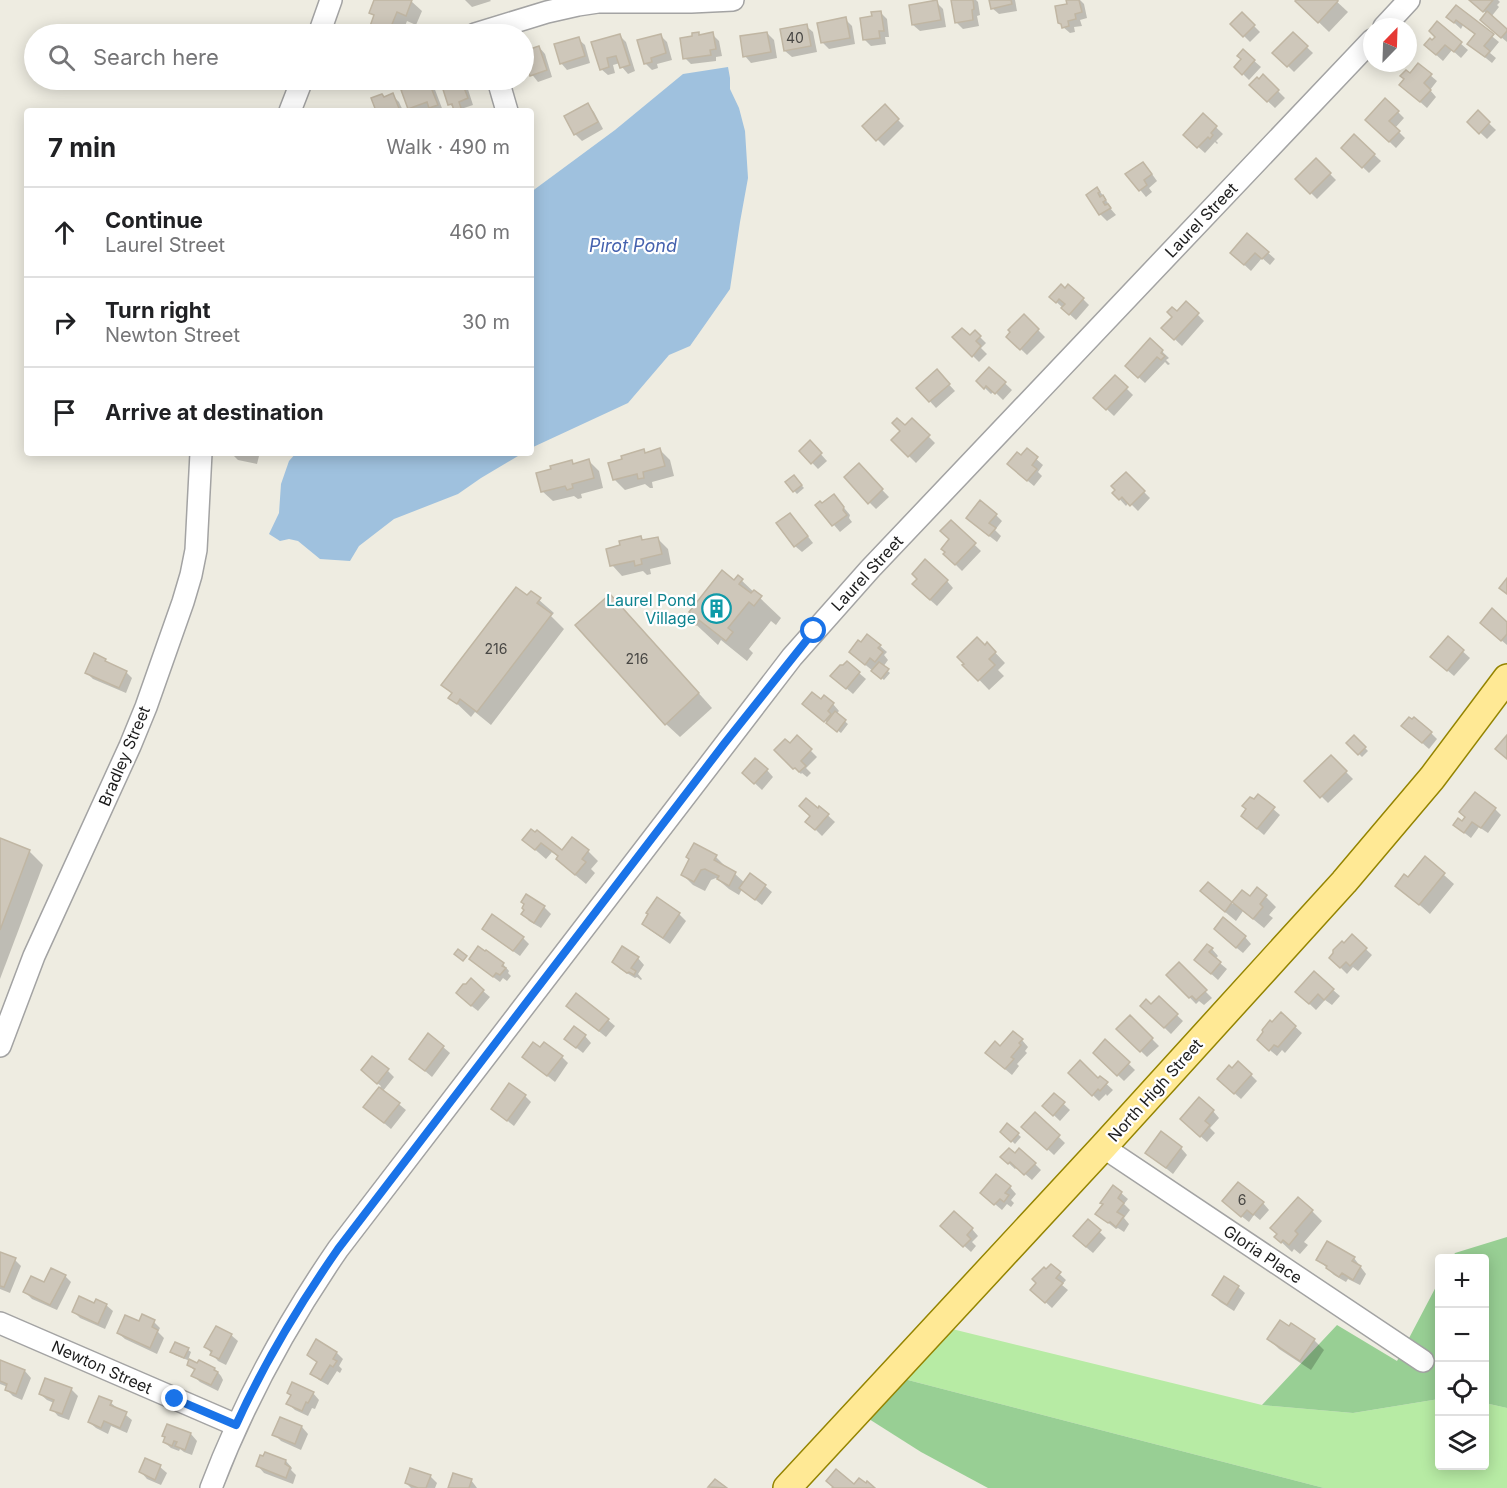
<!DOCTYPE html>
<meta charset="utf-8">
<style>
:root{--surface:#fff;--page:#f2f2f2;--text:#202124;--muted:#757577;--line:#e0e0e0}
body{margin:0;font-family:Inter,sans-serif;background:var(--page);color:var(--text)}
.controls{position:absolute;right:18px;bottom:18px;display:grid;overflow:hidden;border-radius:6px;box-shadow:0 3px 15px #0003}
.controls button{width:54px;height:54px;display:grid;place-items:center;padding:0;border:0;border-bottom:2px solid var(--line);background:var(--surface);color:var(--text);font:30px sans-serif}
.compass{position:absolute;left:1363px;top:18px;width:54px;height:54px;border-radius:50%;background:var(--surface);box-shadow:0 3px 15px #0003;rotate:23deg}
.stop{position:absolute;width:18px;height:18px;margin:-14px;border:4px solid #1a73e8;border-radius:50%;background:#fff}
.stop.end{background:#1a73e8;border-color:#fff;box-shadow:0 2px 6px #0008}
.list{margin:0;padding:0;list-style:none}
h2{display:flex;justify-content:space-between;align-items:center;height:78px;margin:0;padding:0 24px;font-size:26px}
h2 small{font-size:20px;font-weight:400;color:var(--muted)}
.list li{display:grid;grid-template-columns:39px 1fr auto;gap:18px;align-items:center;box-sizing:border-box;height:90px;padding:0 24px;border-top:2px solid var(--line)}
.list b{display:block;font-size:22px;white-space:nowrap}
.list p{margin:0;font-size:20px;white-space:nowrap;color:var(--muted)}
.list em{font-size:20px;font-style:normal;color:var(--muted)}
.icon{flex:none;width:33px;height:33px;fill:none;stroke:currentColor;stroke-width:2;stroke-linecap:round;stroke-linejoin:round}
.map{position:relative;flex:none;width:1507px;height:1488px;overflow:hidden}
.search{position:absolute;background:var(--surface);box-shadow:0 3px 15px #0003;left:24px;top:24px;width:510px;height:66px;display:flex;align-items:center;gap:15px;box-sizing:border-box;padding:0 21px;border-radius:33px;color:var(--muted);font-size:22px}
.panel{position:absolute;background:var(--surface);box-shadow:0 3px 15px #0003;left:24px;top:108px;width:510px;height:348px;border-radius:6px}
.map>svg:first-child{display:block}
.grass{fill:#b7eba4}
.forest{fill:#98cf94}
.water{fill:#9fc1de}
.shadow{fill:#0003}
.building{fill:#cec7ba;stroke:#c0b6a3;stroke-width:1.5}
.lines{fill:none;stroke-linecap:round;stroke-linejoin:round}
.minor-casing{stroke:#a3a3a3;stroke-width:24}
.major-casing{stroke:#948400;stroke-width:30}
.minor{stroke:#fff;stroke-width:21}
.major{stroke:#ffe995;stroke-width:27}
.route{stroke:#1a73e8;stroke-width:8}
.labels{text-anchor:middle;stroke-width:4.5;stroke-linejoin:round;paint-order:stroke}
.number-label{font-size:14px;fill:#484744}
.street-label{font-size:16px;fill:#1c1c1c;stroke:#fff}
.culture-label{font-size:16px;fill:#0d838f;stroke:#fff;text-anchor:end}
.water-label{font-size:18px;font-style:italic;fill:#4562ae;stroke:#fff}
</style>
<div class="map">
<svg width="1507" height="1488" viewBox="0 0 1507 1488">
<rect width="100%" height="100%" fill="#eeece1"/>
<polygon class="grass" points="952,1329 1262,1405 1353,1413 1439,1399 1440,1466 1484,1466 1485,1403 1507,1408 1507,1488 1324,1488 904,1379"/>
<g class="forest">
<polygon points="1507,1237 1507,1408 1485,1403 1484,1258 1452,1258 1455,1253"/>
<polygon points="1439,1281 1439,1399 1353,1413 1262,1405 1337,1325 1397,1361"/>
<polygon points="904,1379 1324,1488 988,1488 921,1452 869,1419"/>
</g>
<g class="water">
<polygon points="728,67 730,78 730,89 739,108 745,131 748,178 740,222 730,289 690,346 669,355 628,403 531,448 531,192 615,130 683,74"/>
<polygon points="296,453 523,453 481,478 458,494 394,519 359,546 350,561 320,559 298,541 289,539 280,541 269,534 279,513 281,484 289,461"/>
</g>
<g class="shadow">
<polygon points="375,0 411,1 422,11 416,25 407,21 402,34 376,34 370,28 375,17 371,12"/>
<polygon points="465,0 490,0 491,1 472,7"/>
<polygon points="958,0 976,0 978,2 980,15 977,16 979,26 963,29 956,22"/>
<polygon points="991,0 1015,0 1017,11 999,14 992,8"/>
<polygon points="1067,0 1080,0 1084,4 1087,18 1080,20 1082,26 1074,27 1075,32 1070,33 1063,27 1068,5"/>
<polygon points="1298,0 1335,0 1348,12 1329,32 1297,1"/>
<polygon points="1470,0 1498,0 1500,2 1497,5 1499,7 1491,17 1507,31 1507,42 1488,26 1487,14"/>
<polygon points="936,2 943,9 946,27 920,31 913,25 910,7"/>
<polygon points="1456,7 1499,42 1490,53 1496,58 1492,63 1476,50 1476,35 1463,25 1461,29 1448,17"/>
<polygon points="881,13 887,19 889,37 885,37 886,44 871,46 864,39 873,18"/>
<polygon points="1242,14 1260,32 1250,42 1232,24"/>
<polygon points="845,19 852,26 855,44 829,49 822,42"/>
<polygon points="1437,23 1468,50 1461,58 1452,50 1443,61 1433,52 1433,42 1437,37"/>
<polygon points="806,26 813,32 817,52 792,57 785,51"/>
<polygon points="767,33 774,40 777,58 751,63 745,56"/>
<polygon points="698,34 701,36 712,34 719,41 722,56 716,57 716,61 691,64 685,58 694,37"/>
<polygon points="1293,34 1313,53 1294,72 1275,53"/>
<polygon points="619,35 626,42 635,71 628,74 622,67 620,63 613,65 615,73 608,75 601,69 593,43"/>
<polygon points="660,35 667,42 672,60 657,64 658,68 652,70 645,63"/>
<polygon points="578,39 585,45 590,63 567,70 561,63"/>
<polygon points="539,47 545,54 552,77 538,82 526,67 524,60 524,52"/>
<polygon points="1243,51 1261,67 1249,80 1236,67 1243,60"/>
<polygon points="1410,75 1430,75 1437,81 1430,90 1436,97 1427,108 1408,91"/>
<polygon points="1263,76 1285,98 1275,108 1251,85 1259,81"/>
<polygon points="427,80 434,87 443,111 434,111 432,108 425,111 413,111 410,108"/>
<polygon points="442,80 465,80 473,105 464,108 465,111 456,111 450,104"/>
<polygon points="392,95 399,102 403,111 378,111 385,98"/>
<polygon points="588,105 594,112 603,129 582,141 575,134"/>
<polygon points="884,106 904,126 884,146 864,126"/>
<polygon points="1398,112 1404,118 1395,128 1405,138 1396,148 1373,126"/>
<polygon points="1478,113 1496,130 1487,139 1469,122"/>
<polygon points="1203,115 1223,134 1216,141 1218,143 1217,144 1215,142 1205,153 1185,135"/>
<polygon points="1354,136 1381,161 1369,173 1343,148"/>
<polygon points="1316,160 1336,180 1317,199 1297,179"/>
<polygon points="1149,170 1157,181 1149,188 1152,192 1146,197 1127,174"/>
<polygon points="1097,189 1104,196 1106,199 1105,199 1111,207 1110,208 1116,215 1107,221 1100,214"/>
<polygon points="1248,235 1275,259 1270,265 1262,258 1251,271 1238,259"/>
<polygon points="1051,297 1083,299 1089,305 1076,320"/>
<polygon points="1186,303 1204,321 1182,346 1163,328"/>
<polygon points="1024,316 1045,337 1027,355 1008,337"/>
<polygon points="975,332 986,343 981,348 987,354 979,362 954,337 970,337"/>
<polygon points="1150,340 1169,358 1166,360 1170,364 1168,365 1165,362 1145,383 1133,372"/>
<polygon points="990,369 1012,390 1003,400 994,391 991,394 978,381"/>
<polygon points="1115,377 1133,395 1114,416 1095,398"/>
<polygon points="943,378 955,391 936,408 918,388"/>
<polygon points="912,420 935,443 916,463 893,440"/>
<polygon points="810,442 827,461 818,469 801,451"/>
<polygon points="660,450 670,460 674,476 652,482 653,488 650,488 645,484 625,490 615,480 610,464 643,451 646,454"/>
<polygon points="1027,451 1043,465 1038,472 1042,476 1034,486 1016,471 1021,457"/>
<polygon points="231,453 263,453 262,456 259,456 257,464 238,460"/>
<polygon points="589,461 599,471 603,488 581,494 582,498 578,499 574,496 553,501 542,491 572,462 574,465"/>
<polygon points="859,466 889,497 876,509 869,502"/>
<polygon points="1126,474 1150,498 1138,511 1129,502 1126,506 1114,493"/>
<polygon points="794,477 804,488 797,494 787,483"/>
<polygon points="840,503 850,515 849,518 852,522 840,532 817,505"/>
<polygon points="996,515 1002,521 995,530 1001,536 997,542 974,524"/>
<polygon points="796,521 813,543 802,552 795,546"/>
<polygon points="951,522 981,551 962,571 945,554 951,540"/>
<polygon points="640,538 644,542 658,539 668,549 671,564 650,569 651,574 647,575 643,571 622,576 612,565"/>
<polygon points="738,577 781,618 776,625 771,621 749,649 753,653 747,661 721,640 718,645 689,618 734,582"/>
<polygon points="947,581 953,588 937,606 920,591"/>
<polygon points="531,593 554,613 551,616 564,629 491,725 475,712 471,717 450,697 453,694 443,685"/>
<polygon points="624,610 712,708 680,737 666,724"/>
<polygon points="1507,624 1507,645 1488,629"/>
<polygon points="1448,638 1470,658 1454,676 1439,663"/>
<polygon points="987,644 1005,663 998,670 1004,676 989,690 965,665"/>
<polygon points="880,646 887,652 884,655 888,660 883,667 890,673 884,680 857,658"/>
<polygon points="105,660 110,665 126,672 132,678 126,693 93,679 87,673"/>
<polygon points="859,673 866,679 853,694 839,682"/>
<polygon points="822,701 833,704 839,711 836,714 848,724 841,733 811,710"/>
<polygon points="1410,732 1431,733 1437,739 1429,749"/>
<polygon points="797,737 817,757 806,768 811,773 807,777 802,773 801,774 776,750 790,745"/>
<polygon points="1354,737 1368,751 1362,757 1348,743"/>
<polygon points="1331,757 1353,779 1328,803 1306,781"/>
<polygon points="767,770 773,777 762,790 744,773"/>
<polygon points="1258,796 1280,815 1264,835 1249,822 1254,802"/>
<polygon points="820,808 835,822 822,836 814,828 812,817"/>
<polygon points="1495,809 1501,815 1488,833 1479,827 1471,838 1462,831 1462,823"/>
<polygon points="531,831 562,852 588,851 598,861 591,869 595,873 586,884 568,869 557,859 559,857 552,852 546,859 524,840"/>
<polygon points="0,840 29,851 43,865 0,979"/>
<polygon points="716,857 726,867 725,868 735,874 745,883 765,886 772,892 762,905 742,889 739,895 729,889 716,878 711,880 705,891 693,885 682,874"/>
<polygon points="1425,858 1454,884 1430,914 1397,885 1408,879"/>
<polygon points="1208,884 1233,904 1243,892 1251,898 1258,889 1276,907 1269,915 1273,918 1264,928 1243,911 1236,921 1212,901"/>
<polygon points="657,899 679,914 686,921 670,944 650,930 644,924"/>
<polygon points="544,907 551,914 541,928 529,921 523,914"/>
<polygon points="484,928 523,938 529,944 520,956 490,935"/>
<polygon points="1222,936 1245,937 1251,944 1243,953"/>
<polygon points="1352,936 1372,955 1358,971 1353,967 1347,974 1331,958"/>
<polygon points="1212,949 1218,956 1215,959 1227,969 1218,980 1196,960"/>
<polygon points="638,958 644,965 638,974 642,979 641,980 637,977 635,978 620,969 614,962"/>
<polygon points="503,964 509,971 508,973 511,976 507,981 503,978 500,982 477,965"/>
<polygon points="1179,965 1212,998 1204,1005 1199,1001 1196,1004 1168,975"/>
<polygon points="1333,990 1340,996 1332,1005 1325,1000 1316,1010 1297,992"/>
<polygon points="483,991 490,997 478,1011 464,1000"/>
<polygon points="1159,998 1183,1021 1171,1034 1142,1006 1151,1006"/>
<polygon points="575,1012 608,1020 615,1026 606,1037"/>
<polygon points="1281,1014 1302,1033 1285,1053 1282,1050 1277,1056 1265,1046 1272,1024"/>
<polygon points="1130,1017 1159,1046 1147,1057 1118,1029"/>
<polygon points="585,1036 591,1043 583,1053 573,1045"/>
<polygon points="1022,1040 1028,1047 1025,1051 1027,1053 1017,1064 1019,1066 1012,1075 993,1059 1000,1048"/>
<polygon points="1106,1042 1135,1070 1124,1081 1095,1053"/>
<polygon points="443,1047 450,1053 432,1077 411,1059"/>
<polygon points="524,1057 562,1057 568,1063 555,1082"/>
<polygon points="1232,1070 1251,1075 1257,1081 1241,1099 1225,1085"/>
<polygon points="388,1071 394,1077 383,1091 406,1110 391,1129 365,1107 381,1086 369,1077"/>
<polygon points="1070,1073 1098,1080 1100,1078 1113,1090 1107,1096 1106,1094 1099,1101"/>
<polygon points="1054,1095 1070,1110 1060,1121 1044,1106"/>
<polygon points="525,1096 531,1102 514,1126 493,1109"/>
<polygon points="1213,1111 1219,1118 1210,1128 1215,1133 1207,1142 1188,1125"/>
<polygon points="1035,1114 1065,1143 1054,1155 1023,1126"/>
<polygon points="1008,1125 1021,1137 1015,1144 1002,1132"/>
<polygon points="1181,1148 1187,1155 1173,1174 1147,1153"/>
<polygon points="1015,1155 1035,1164 1041,1170 1032,1180 1017,1167 1015,1169 1002,1157"/>
<polygon points="1010,1187 1016,1194 1011,1200 1014,1203 1011,1207 1007,1204 1002,1210 989,1199"/>
<polygon points="1121,1193 1128,1199 1124,1204 1130,1210 1124,1218 1129,1224 1124,1232 1118,1228 1116,1229 1097,1214"/>
<polygon points="1263,1203 1269,1210 1260,1220 1254,1215 1249,1222 1231,1208"/>
<polygon points="1312,1211 1322,1221 1304,1242 1308,1245 1300,1254 1294,1249 1292,1252 1276,1237"/>
<polygon points="1088,1221 1106,1238 1093,1253 1081,1243"/>
<polygon points="972,1229 978,1236 972,1242 976,1246 971,1252 949,1232"/>
<polygon points="0,1253 15,1260 21,1266 10,1293 0,1289"/>
<polygon points="1354,1258 1366,1274 1360,1285 1348,1279 1346,1282 1334,1275 1318,1259"/>
<polygon points="1051,1266 1066,1280 1062,1285 1068,1290 1052,1308 1039,1296"/>
<polygon points="65,1276 71,1282 57,1310 32,1299 25,1292"/>
<polygon points="1238,1287 1245,1293 1234,1311 1220,1302 1213,1295"/>
<polygon points="95,1305 106,1305 113,1311 105,1329 80,1318 74,1312"/>
<polygon points="154,1322 160,1328 158,1332 164,1338 157,1354 125,1339 118,1333 139,1323"/>
<polygon points="231,1335 238,1341 226,1365 218,1361 206,1347"/>
<polygon points="1269,1339 1314,1340 1324,1350 1311,1370 1279,1349"/>
<polygon points="317,1341 337,1353 343,1359 339,1366 342,1369 340,1373 337,1371 328,1385 319,1380 312,1373 318,1363 309,1355"/>
<polygon points="188,1350 191,1352 188,1360 198,1365 199,1362 215,1369 221,1376 223,1380 218,1391 200,1382 193,1375 195,1371 188,1364 190,1361 175,1355 172,1352"/>
<polygon points="0,1361 25,1371 31,1378 22,1400 13,1396 7,1390 8,1387 0,1384"/>
<polygon points="71,1389 78,1396 69,1420 58,1416 52,1409 54,1403 47,1400 40,1394"/>
<polygon points="288,1393 313,1393 319,1400 315,1409 312,1408 308,1416 295,1410 288,1404 292,1397"/>
<polygon points="111,1403 132,1420 127,1433 111,1426 108,1434 96,1428 89,1422"/>
<polygon points="281,1419 302,1427 308,1434 301,1450 281,1441 274,1434"/>
<polygon points="191,1434 197,1441 192,1455 184,1452 180,1449 179,1451 171,1448 164,1442 166,1438"/>
<polygon points="146,1460 160,1467 167,1473 161,1485 147,1479 141,1472"/>
<polygon points="286,1461 292,1468 291,1470 296,1475 293,1484 264,1473 258,1466"/>
<polygon points="430,1476 437,1483 435,1488 411,1488 406,1483"/>
<polygon points="471,1480 477,1488 450,1488"/>
</g>
<g class="building">
<polygon points="374,0 412,0 406,16 397,12 388,34 383,34 369,29 374,15 369,13"/>
<polygon points="937,0 941,20 912,25 909,5"/>
<polygon points="951,0 973,0 974,9 972,10 973,20 955,23"/>
<polygon points="989,0 1011,0 1012,4 991,9"/>
<polygon points="1066,0 1079,0 1082,12 1075,14 1076,19 1068,21 1069,26 1062,28 1061,24 1058,23 1055,6 1067,4"/>
<polygon points="1296,0 1338,0 1338,1 1318,23 1295,1"/>
<polygon points="1469,0 1493,0 1483,12"/>
<polygon points="1456,5 1494,34 1484,46 1490,51 1485,57 1467,44 1475,34 1456,20 1454,23 1446,17"/>
<polygon points="881,11 884,31 879,31 880,38 863,40 860,18 872,16 871,12"/>
<polygon points="1487,11 1507,29 1507,31 1501,38 1480,20"/>
<polygon points="1242,12 1255,25 1243,37 1230,24"/>
<polygon points="846,17 850,38 821,43 817,23"/>
<polygon points="1437,21 1462,42 1454,52 1445,45 1436,55 1424,45 1430,38 1432,40 1435,37 1429,31"/>
<polygon points="807,24 811,46 784,51 780,29"/>
<polygon points="699,32 699,35 713,32 716,49 710,50 711,55 683,59 680,38 692,36 692,33"/>
<polygon points="767,32 771,52 743,57 740,36"/>
<polygon points="1293,32 1308,46 1287,67 1272,53"/>
<polygon points="620,34 630,65 620,68 616,56 607,58 609,67 600,70 591,42"/>
<polygon points="661,34 666,53 651,58 652,62 644,64 637,40"/>
<polygon points="579,37 585,56 560,64 554,44"/>
<polygon points="539,46 547,70 530,76 527,67 524,67 524,51"/>
<polygon points="1243,49 1255,60 1242,75 1234,67 1241,59 1237,56"/>
<polygon points="1418,63 1432,74 1424,83 1431,90 1420,102 1399,85 1404,79 1400,76 1406,70 1410,73"/>
<polygon points="1263,74 1279,90 1267,102 1249,85 1257,77 1259,79"/>
<polygon points="426,80 428,80 438,105 429,108 427,102 408,109 401,90"/>
<polygon points="440,80 461,80 468,98 459,102 462,111 454,111 452,104 448,105"/>
<polygon points="393,93 400,111 376,111 371,98 382,94 384,97"/>
<polygon points="1385,98 1399,111 1389,121 1400,131 1389,142 1365,120"/>
<polygon points="588,103 598,122 574,135 564,116"/>
<polygon points="885,104 899,119 876,141 862,126"/>
<polygon points="1478,110 1490,122 1479,134 1467,122"/>
<polygon points="1203,113 1217,126 1211,133 1213,135 1210,139 1208,137 1197,148 1183,135"/>
<polygon points="1354,134 1375,154 1362,168 1341,148"/>
<polygon points="1316,158 1331,173 1310,194 1295,179"/>
<polygon points="1143,162 1152,174 1144,180 1147,185 1139,191 1125,174"/>
<polygon points="1097,187 1100,192 1098,193 1100,197 1103,195 1106,200 1103,202 1105,205 1108,204 1111,208 1099,215 1086,195"/>
<polygon points="1247,233 1269,252 1262,259 1255,253 1244,265 1230,253"/>
<polygon points="1061,284 1065,288 1068,284 1084,298 1069,315 1061,308 1065,304 1059,299 1056,303 1049,297"/>
<polygon points="1186,301 1199,313 1174,340 1161,328 1172,317 1167,312 1172,307 1177,311"/>
<polygon points="1024,314 1039,329 1020,350 1006,337 1010,332 1008,330"/>
<polygon points="962,328 970,335 975,330 981,336 976,341 981,346 972,357 952,337"/>
<polygon points="1150,338 1163,350 1161,353 1165,356 1161,360 1157,357 1138,378 1125,366"/>
<polygon points="989,367 1006,382 995,394 986,386 984,389 976,381"/>
<polygon points="937,369 950,384 929,402 916,388"/>
<polygon points="1115,375 1128,387 1106,410 1093,398"/>
<polygon points="897,418 905,425 912,418 930,435 908,457 891,440 900,431 892,423"/>
<polygon points="810,440 822,453 811,464 799,451"/>
<polygon points="660,448 665,466 643,472 644,478 638,479 637,474 613,480 608,463 622,459 621,456 644,449 645,453"/>
<polygon points="1027,448 1038,457 1032,465 1037,469 1027,481 1007,464 1017,452 1021,455"/>
<polygon points="589,459 594,478 572,484 573,488 567,490 565,486 541,492 536,473 551,469 550,466 572,460 573,464"/>
<polygon points="859,463 883,489 868,504 844,477"/>
<polygon points="1126,472 1145,491 1130,506 1122,497 1119,500 1112,493 1115,490 1111,486"/>
<polygon points="794,475 802,485 793,492 785,482"/>
<polygon points="834,494 844,507 843,510 847,515 832,526 815,505 820,501 822,503"/>
<polygon points="980,500 997,514 989,523 996,528 989,536 966,518"/>
<polygon points="790,513 808,536 794,547 776,523"/>
<polygon points="951,520 976,543 955,565 943,554 945,552 941,549 949,539 940,531"/>
<polygon points="641,536 642,540 658,537 662,554 641,559 642,564 635,566 634,561 610,566 606,549 620,545 619,541"/>
<polygon points="925,559 948,580 930,600 912,584 917,579 912,574"/>
<polygon points="722,570 734,580 738,575 743,579 739,584 751,593 754,590 762,596 754,606 749,602 728,628 733,632 726,641 699,620 696,625 687,618 690,613 689,612"/>
<polygon points="1507,578 1507,594 1499,588"/>
<polygon points="516,587 527,595 531,591 541,598 537,603 552,614 477,712 460,699 457,704 448,698 452,693 441,685"/>
<polygon points="610,594 699,693 665,725 575,625"/>
<polygon points="1492,608 1507,622 1507,634 1501,641 1480,623"/>
<polygon points="867,634 881,645 878,648 883,652 875,662 870,658 865,665 849,652 858,640 861,642"/>
<polygon points="1448,636 1464,650 1447,671 1430,657"/>
<polygon points="977,637 985,645 987,642 996,652 989,659 995,665 978,681 962,665 964,664 957,657"/>
<polygon points="94,653 106,659 105,661 127,671 119,688 85,673"/>
<polygon points="847,661 860,672 846,689 830,676 840,665 843,665"/>
<polygon points="879,662 889,669 881,679 871,671"/>
<polygon points="812,692 821,699 824,695 834,703 828,711 831,714 824,722 802,704"/>
<polygon points="835,711 846,720 837,732 826,723"/>
<polygon points="1409,717 1412,719 1414,717 1432,732 1422,743 1401,726"/>
<polygon points="797,735 812,749 801,761 806,766 799,772 795,768 793,769 774,750 785,739 790,743"/>
<polygon points="1354,735 1366,747 1358,755 1346,743"/>
<polygon points="1507,735 1507,759 1495,749"/>
<polygon points="1331,755 1347,771 1320,798 1304,781"/>
<polygon points="755,758 768,769 754,784 742,773"/>
<polygon points="1475,792 1496,808 1481,828 1472,822 1464,833 1453,825 1458,818 1462,821 1465,817 1459,812"/>
<polygon points="1258,794 1275,807 1257,829 1241,816 1246,809 1242,806 1250,797 1254,799"/>
<polygon points="806,798 818,808 819,806 829,814 815,830 805,822 810,816 799,806"/>
<polygon points="531,829 535,832 537,830 562,850 572,837 589,850 582,859 586,862 575,875 556,859 558,856 541,843 535,850 522,840"/>
<polygon points="0,838 30,850 0,930"/>
<polygon points="694,843 717,855 714,860 736,872 729,886 717,879 719,876 705,869 701,870 694,882 681,875 689,859 686,857"/>
<polygon points="1425,856 1445,873 1419,905 1395,886 1404,874 1408,877"/>
<polygon points="750,873 766,885 755,900 739,888"/>
<polygon points="1208,882 1232,902 1242,890 1250,896 1257,887 1267,895 1260,904 1263,907 1253,919 1232,902 1225,912 1200,891"/>
<polygon points="526,894 545,906 534,923 521,914 524,910 522,908 524,904 521,902"/>
<polygon points="657,897 680,913 663,938 642,924 648,914 646,913"/>
<polygon points="492,914 524,937 513,951 482,929"/>
<polygon points="1223,917 1246,936 1236,948 1214,929"/>
<polygon points="1352,934 1367,948 1350,966 1346,962 1340,968 1329,958 1333,953 1333,950 1342,941 1344,943"/>
<polygon points="1207,944 1213,948 1209,952 1221,962 1211,974 1194,960"/>
<polygon points="478,946 485,951 486,950 504,963 502,966 506,968 500,975 496,973 493,977 469,959"/>
<polygon points="622,946 639,957 631,968 636,971 634,975 629,972 627,973 612,962"/>
<polygon points="458,949 467,956 463,961 454,954"/>
<polygon points="1179,962 1207,990 1196,1000 1192,996 1189,998 1166,975"/>
<polygon points="1314,971 1334,989 1324,1000 1318,994 1309,1004 1295,992"/>
<polygon points="471,978 484,990 471,1006 456,993 463,984 466,984"/>
<polygon points="576,993 609,1019 599,1031 566,1006"/>
<polygon points="1159,996 1178,1014 1164,1028 1140,1006 1146,999 1151,1004"/>
<polygon points="1281,1012 1296,1026 1278,1047 1274,1045 1269,1051 1257,1040 1263,1032 1262,1030 1270,1020 1272,1022"/>
<polygon points="1130,1015 1153,1038 1140,1052 1116,1029"/>
<polygon points="574,1026 586,1035 576,1048 564,1039"/>
<polygon points="1013,1031 1023,1039 1019,1043 1021,1045 1011,1057 1014,1059 1005,1069 985,1053 995,1041 1000,1046"/>
<polygon points="428,1033 444,1046 425,1071 409,1059"/>
<polygon points="1105,1039 1130,1062 1117,1076 1093,1053"/>
<polygon points="533,1042 540,1047 544,1042 563,1056 547,1076 522,1057"/>
<polygon points="372,1056 389,1069 377,1084 361,1070"/>
<polygon points="1080,1060 1098,1078 1100,1076 1108,1082 1100,1091 1098,1089 1092,1096 1068,1073"/>
<polygon points="1238,1061 1252,1074 1234,1094 1217,1079 1229,1065 1232,1068"/>
<polygon points="509,1083 526,1095 507,1121 491,1109"/>
<polygon points="379,1087 400,1103 384,1123 363,1107"/>
<polygon points="1054,1093 1065,1102 1053,1116 1042,1106"/>
<polygon points="1199,1097 1214,1110 1205,1121 1210,1125 1200,1137 1180,1119"/>
<polygon points="1035,1112 1060,1135 1047,1150 1021,1127"/>
<polygon points="1007,1123 1019,1133 1011,1142 1000,1132"/>
<polygon points="1161,1131 1182,1147 1166,1168 1145,1153"/>
<polygon points="1009,1148 1015,1153 1019,1148 1036,1163 1024,1175 1010,1162 1008,1164 1000,1157"/>
<polygon points="996,1174 1011,1186 1005,1193 1009,1195 1004,1202 1000,1199 994,1205 980,1193"/>
<polygon points="1238,1182 1264,1202 1253,1215 1247,1210 1241,1217 1222,1201"/>
<polygon points="1113,1185 1122,1192 1118,1198 1124,1203 1117,1212 1124,1216 1116,1227 1110,1222 1108,1223 1095,1214 1103,1204 1100,1203"/>
<polygon points="1298,1197 1313,1210 1295,1231 1298,1234 1289,1245 1283,1240 1281,1243 1274,1237 1277,1234 1270,1228"/>
<polygon points="954,1211 973,1228 967,1235 971,1239 963,1247 940,1226"/>
<polygon points="1088,1219 1101,1230 1086,1247 1073,1236"/>
<polygon points="1327,1241 1355,1257 1352,1261 1361,1266 1353,1280 1342,1273 1339,1277 1326,1268 1327,1266 1316,1260"/>
<polygon points="0,1252 16,1258 4,1287 0,1286"/>
<polygon points="1051,1264 1061,1272 1056,1278 1063,1283 1045,1303 1030,1290 1036,1283 1032,1279 1044,1267 1046,1269"/>
<polygon points="51,1268 66,1275 50,1305 23,1292 31,1276 44,1282"/>
<polygon points="1224,1276 1239,1286 1227,1305 1212,1295"/>
<polygon points="79,1296 94,1303 96,1299 107,1304 98,1324 72,1312"/>
<polygon points="142,1314 155,1320 152,1327 158,1330 150,1348 117,1333 125,1315 139,1321"/>
<polygon points="1280,1320 1289,1326 1291,1323 1315,1339 1300,1361 1267,1339"/>
<polygon points="216,1326 232,1334 219,1359 210,1355 212,1351 204,1347"/>
<polygon points="316,1339 337,1352 333,1359 337,1361 333,1367 330,1365 321,1380 310,1374 317,1362 307,1355"/>
<polygon points="175,1342 189,1348 184,1358 170,1352"/>
<polygon points="189,1359 197,1363 199,1360 215,1368 214,1370 218,1372 211,1385 191,1376 195,1369 187,1365"/>
<polygon points="0,1360 25,1370 16,1394 5,1390 7,1384 0,1381"/>
<polygon points="45,1378 72,1388 62,1414 50,1410 54,1400 39,1394"/>
<polygon points="292,1382 314,1392 308,1403 306,1402 302,1411 286,1404 291,1395 287,1393"/>
<polygon points="99,1396 112,1401 110,1405 127,1412 120,1428 104,1421 101,1428 88,1422"/>
<polygon points="280,1417 302,1426 295,1444 272,1435"/>
<polygon points="167,1424 191,1433 185,1450 175,1446 177,1442 174,1441 172,1446 163,1442 165,1437 162,1436"/>
<polygon points="265,1452 286,1460 285,1464 290,1467 286,1478 256,1466 260,1455 263,1456"/>
<polygon points="145,1458 161,1465 155,1480 139,1472"/>
<polygon points="410,1468 431,1475 426,1488 418,1488 405,1483"/>
<polygon points="836,1469 854,1484 859,1478 866,1483 867,1481 875,1488 832,1488 833,1487 826,1481"/>
<polygon points="453,1473 472,1479 469,1488 448,1488"/>
<polygon points="715,1479 727,1488 708,1487"/>
</g>
<g class="lines">
<defs>
<g id="minor">
<polyline points="1384,27 1409,0"/>
<polyline points="319,34 331,0"/>
<polyline points="475,34 547,12 578,5 598,2 691,2 733,0"/>
<polyline points="498,80 507,111"/>
<polyline points="290,111 302,80"/>
<polyline points="0,1046 34,956 130,746 146,707 183,602 191,575 196,550 201,453"/>
<polyline points="1103,1147 1423,1361"/>
<polyline points="0,1323 236,1425"/>
<path d="M211,1488C244,1401 285,1326 338,1249L792,657L870,569L1372,40"/>
</g>
<polyline id="major" points="787,1488 1103,1147 1344,882 1432,778 1507,678"/>
</defs>
<use href="#minor" class="minor-casing"/>
<use href="#major" class="major-casing"/>
<use href="#minor" class="minor"/>
<use href="#major" class="major"/>
</g>
<g class="lines">
<path class="route" d="M175,1399L236,1425C264,1363 299,1305 338,1249L724,744L814,631"/>
</g>
<defs>
<symbol id="building-ring" viewBox="-11 -11 22 22"><circle r="9.5" fill="#fff" stroke="#0f9aa8" stroke-width="1.5"/><path d="M-4-6H4V6H1V3H-1V6H-4ZM-2.5-4.3h1.7v1.8h-1.7ZM.8-4.3h1.7v1.8H.8ZM-2.5-1h1.7V.8h-1.7ZM.8-1h1.7V.8H.8Z" fill="#0f9aa8"/></symbol>
</defs>
<g fill-rule="evenodd">
<use href="#building-ring" x="700" y="592" width="33" height="33"/>
</g>
<g class="labels">
<g class="number-label">
<text x="795" y="43">40</text>
<text x="496" y="654">216</text>
<text x="637" y="664">216</text>
<text x="1242" y="1205">6</text>
</g>
<g class="street-label">
<text transform="translate(1201 220) rotate(-46)" y="6">Laurel Street</text>
<text transform="translate(867 573) rotate(-47)" y="6">Laurel Street</text>
<text transform="translate(124 756) rotate(-67)" y="6">Bradley Street</text>
<text transform="translate(1155 1090) rotate(-48)" y="6">North High Street</text>
<text transform="translate(1263 1254) rotate(34)" y="6">Gloria Place</text>
<text transform="translate(102 1367) rotate(24)" y="6">Newton Street</text>
</g>
<g class="culture-label">
<text x="696" y="606">Laurel Pond<tspan x="696" dy="18">Village</tspan></text>
</g>
<g class="water-label">
<text x="633" y="252">Pirot Pond</text>
</g>
</g>
</svg>
<div class="controls">
<button>+</button>
<button>−</button>
<button><svg class="icon" aria-label="locate" viewBox="0 0 24 24"><circle cx="12" cy="12" r="6"/><path d="M12 2v4M12 18v4M2 12h4M18 12h4"/></svg></button>
<button><svg class="icon" aria-label="layers" viewBox="0 0 24 24"><path d="M12 4l9 5-9 5-9-5zM3 14l9 5 9-5"/></svg></button>
</div>
<svg class="compass" viewBox="-18 -18 36 36"><path d="M0-13l5 13h-10z" fill="#e53935"/><path d="M0 13l5-13h-10z" fill="#757577"/></svg>
<div class="stop" style="left:814px;top:631px"></div>
<div class="stop end" style="left:175px;top:1399px"></div>
<div class="search"><svg class="icon" aria-label="search" viewBox="0 0 24 24"><circle cx="10" cy="10" r="6"/><path d="M15 15l6 6"/></svg>Search here</div>
<section class="panel">
<h2>7 min<small>Walk · 490 m</small></h2>
<ul class="list">
<li><svg class="icon" aria-label="ahead" viewBox="0 0 24 24"><path d="M12 20V5M6 11l6-6 6 6"/></svg><div><b>Continue</b><p>Laurel Street</p></div><em>460 m</em></li>
<li><svg class="icon" aria-label="right" viewBox="0 0 24 24"><path d="M7 20v-9h11M14 6l5 5-5 5"/></svg><div><b>Turn right</b><p>Newton Street</p></div><em>30 m</em></li>
<li><svg class="icon" aria-label="arrive" viewBox="0 0 24 24"><path d="M6 21V4h12l-3 4 3 4H6"/></svg><div><b>Arrive at destination</b></div></li>
</ul>
</section>
</div>
